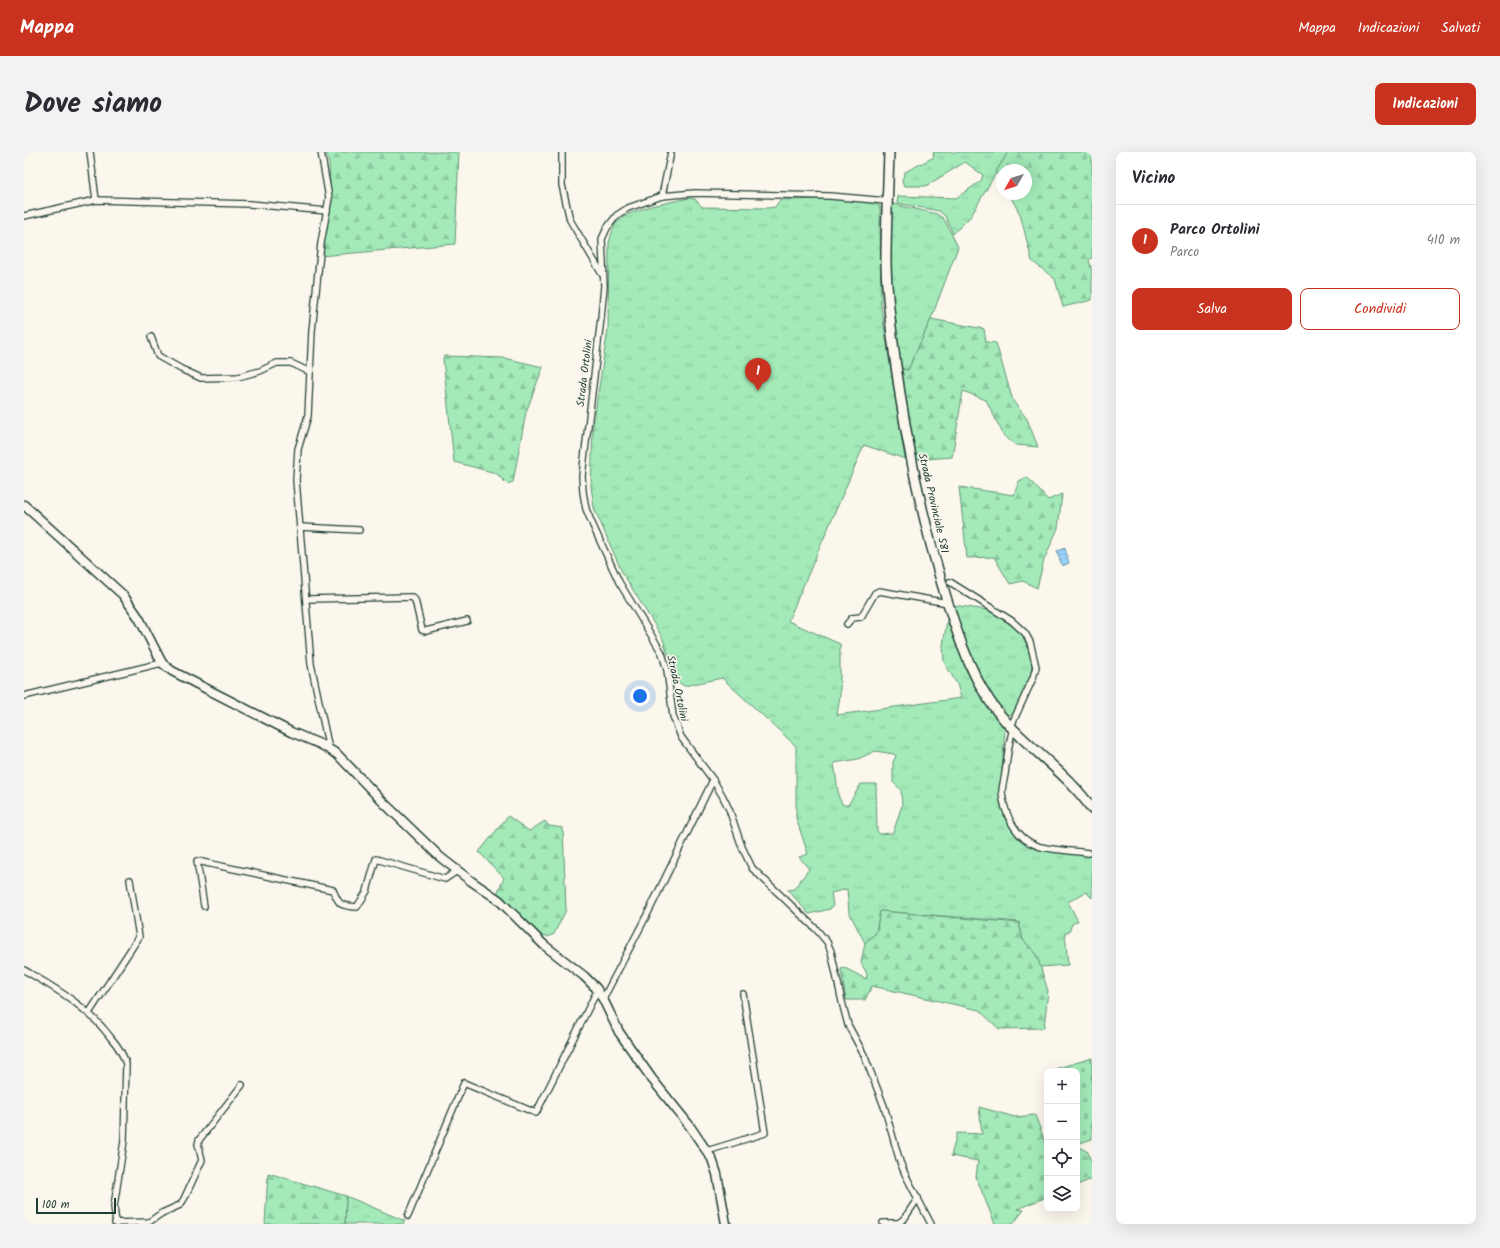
<!DOCTYPE html>
<html lang="it">
<meta charset="utf-8">
<style>
:root{--surface:#fff;--page:#f2f2f3;--text:#2b2b33;--muted:#7c7c81;--line:#e1e1e2;--accent:#c8321e}
body{margin:0;font-family:Kalam,sans-serif;background:var(--page);color:var(--text)}
.controls{position:absolute;right:12px;bottom:12px;display:grid;overflow:hidden;border-radius:8px;box-shadow:0 4px 16px #0002}
.controls button{width:36px;height:36px;display:grid;place-items:center;padding:0;border:0;border-bottom:1px solid var(--line);background:var(--surface);color:var(--text);font:20px sans-serif}
.compass{position:absolute;left:972px;top:12px;width:36px;height:36px;border-radius:50%;background:var(--surface);box-shadow:0 4px 16px #0002;rotate:231deg}
.scale{position:absolute;left:12px;bottom:10px;width:80px;box-sizing:border-box;padding-left:4px;border:2px solid #1f3d34;border-top:0;font-size:11px;line-height:14px;white-space:nowrap;color:#1f3d34;-webkit-text-stroke:3px #fbf7ec;paint-order:stroke}
.you{position:absolute;left:616px;top:544px;width:14px;height:14px;margin:-10px;border:3px solid #fff;border-radius:50%;background:#1a73e8;box-shadow:0 0 0 6px #1a73e833}
.badge{display:grid;place-items:center;width:26px;height:26px;border-radius:50%;background:var(--accent);color:#fff;font-size:13px;font-weight:700}
.pin{position:absolute;translate:-50% -33px;filter:drop-shadow(0 1px 2px #0008)}
.pin::after{content:'';position:absolute;top:21px;width:14px;height:12px;background:inherit;clip-path:polygon(0 0,100% 0,50% 100%)}
.list{margin:0;padding:0;list-style:none}
h2{display:flex;justify-content:space-between;align-items:center;height:52px;margin:0;padding:0 16px;font-size:17px}
h2 small{font-size:13px;font-weight:400;color:var(--muted)}
.list li{display:grid;grid-template-columns:26px 1fr auto;gap:12px;align-items:center;box-sizing:border-box;height:72px;padding:0 16px;border-top:1px solid var(--line)}
.list b{display:block;font-size:15px;white-space:nowrap}
.list p{margin:0;font-size:13px;white-space:nowrap;color:var(--muted)}
.list em{font-size:13px;font-style:normal;color:var(--muted)}
.actions{display:flex;gap:8px;padding:12px 16px}
.actions a{flex:1;padding:9px 0;border:1px solid var(--accent);border-radius:8px;text-align:center;font-size:14px;color:var(--accent)}
.actions .main{background:var(--accent);color:#fff}
.icon{flex:none;width:22px;height:22px;fill:none;stroke:currentColor;stroke-width:2;stroke-linecap:round;stroke-linejoin:round}
.map{position:relative;flex:none;width:1068px;height:1072px;overflow:hidden;border-radius:8px}
header{display:flex;align-items:center;gap:24px;box-sizing:border-box;height:56px;padding:0 20px;background:var(--accent);color:#fff}
header strong{font-size:19px}
nav{display:flex;gap:22px;margin-inline-start:auto;font-size:14px}
.intro{display:flex;align-items:center;justify-content:space-between;box-sizing:border-box;height:96px;padding:0 24px}
h1{margin:0;font-size:28px}
.button{padding:10px 18px;border-radius:8px;background:var(--accent);color:#fff;font-size:14px;font-weight:700}
main{display:flex;gap:24px;padding:0 24px}
aside{flex:1;background:var(--surface);border-radius:8px;box-shadow:0 4px 16px #0002}
.map>svg:first-child{display:block}
.grass{fill:url(#grass-tufts);stroke:#619476;fill-rule:evenodd}
.forest{fill:url(#forest-firs);stroke:#619476}
.cemetery{fill:url(#cemetery-stones);stroke:#619476}
.water{fill:url(#water-rules);stroke:#6996aa}
.lines{fill:none;stroke-linecap:round;stroke-linejoin:round}
.street-casing{stroke:#1f3d34;stroke-width:8}
.secondary-casing{stroke:#1f3d34;stroke-width:11}
.primary-casing{stroke:#1f3d34;stroke-width:12}
.street{stroke:#fbf7ec;stroke-width:5.5}
.secondary{stroke:#fbf7ec;stroke-width:8}
.primary{stroke:#fbf7ec;stroke-width:9}
.labels{text-anchor:middle;stroke-width:3;stroke-linejoin:round;paint-order:stroke}
.street-label{font-size:11px;fill:#1f3d34;stroke:#fbf7ec}
</style>
<header>
<strong>Mappa</strong>
<nav><a>Mappa</a><a>Indicazioni</a><a>Salvati</a></nav>
</header>
<div class="intro"><h1>Dove siamo</h1><a class="button">Indicazioni</a></div>
<main>
<div class="map">
<svg width="1068" height="1072" viewBox="0 0 1068 1072">
<defs>
<pattern id="grass-tufts" width="24" height="20" patternUnits="userSpaceOnUse"><rect width="24" height="20" fill="#a3eab8"/><path d="M3 7l-1-3M5 7V3M7 7l1-3M15 17l-1-3M17 17v-4M19 17l1-3" fill="none" stroke="#8cca9f"/></pattern>
<pattern id="forest-firs" width="22" height="20" patternUnits="userSpaceOnUse"><rect width="22" height="20" fill="#a3eab8"/><path d="M5 1l3.5 6h-7zM16 11l3.5 6h-7z" fill="#8cca9f"/></pattern>
<pattern id="cemetery-stones" width="16" height="16" patternUnits="userSpaceOnUse"><rect width="16" height="16" fill="#a3eab8"/><path d="M2 7V4a2 2 0 0 1 4 0v3zM10 15v-3a2 2 0 0 1 4 0v3z" fill="#8cca9f"/></pattern>
<pattern id="water-rules" width="6" height="5" patternUnits="userSpaceOnUse"><rect width="6" height="5" fill="#9ad1f9"/><path d="M0 2.5h6" fill="none" stroke="#84b4d6"/></pattern>
</defs>
<rect width="100%" height="100%" fill="#fbf7ec"/>
<filter id="ink" filterUnits="userSpaceOnUse"><feTurbulence type="fractalNoise" baseFrequency=".025" numOctaves="2"/><feDisplacementMap in="SourceGraphic" scale="8" xChannelSelector="R" yChannelSelector="G"/><feConvolveMatrix kernelMatrix="1 2 1 2 8 2 1 2 1" color-interpolation-filters="sRGB"/></filter>
<g filter="url(#ink)">
<g class="grass">
<polygon points="909,0 984,0 947,64 929,82 921,64 915,59 873,51 874,44 932,46 957,29 959,23 941,10 902,34 880,34 878,28 881,20 910,5"/>
<path d="M665,46L671,47L678,55L743,56L751,55L756,48C782,48 833,44 856,54L857,155L881,307L840,293L764,469L816,492V544L813,563L937,546L933,532L920,510L919,493L923,468L943,520L981,576L976,649L981,667L993,685L1011,696L1068,704V746L1062,740L1044,750L1054,769L1048,772L1045,780L1041,781L1044,813L1016,815L1010,799L999,788L995,770L856,759L852,781L841,791L825,760L823,737L807,741L809,754L806,757L785,762L764,738L770,737L785,717L775,705L784,702L772,666V594L698,526L660,534L651,528L650,519L638,485L598,420L570,356L567,334L569,274L584,177L585,90L591,72L604,62L627,54ZM851,599L870,602L872,604L869,610V630L877,638L878,653L869,681L856,682L853,679L852,632H837L824,653H819L815,646L810,611L834,607Z"/>
<polygon points="866,51 913,62 920,67 934,95 907,167 884,218 874,216 865,144"/>
<polygon points="929,453 970,459 999,483 1008,509 1007,524 989,562 983,563 958,530 940,493"/>
<polygon points="322,1044 381,1069 379,1072 321,1072"/>
</g>
<g class="forest">
<polygon points="302,0 435,0 431,92 296,104 307,48 305,12"/>
<polygon points="984,0 1068,0 1068,106 1065,108 1068,119 1068,148 1039,155 1031,127 1008,109 996,62 985,42 1002,42 1002,18 978,18 978,30 972,20"/>
<polygon points="907,167 960,177 962,190 972,191 989,249 1003,267 1014,295 992,293 980,284 962,248 939,239 928,305 890,308 874,216 884,218"/>
<polygon points="420,204 480,206 519,215 502,260 489,330 483,332 472,321 430,310 419,207"/>
<polygon points="1003,325 1024,348 1038,342 1034,376 1020,408 1013,436 999,429 986,432 970,405 943,406 935,335 990,343 995,329"/>
<polygon points="484,664 505,679 521,669 525,674 539,676 542,758 530,782 524,785 521,783 518,787 473,742 480,726 455,700"/>
<polygon points="856,759 996,771 995,772 999,788 1010,799 1014,807 1024,839 1020,876 975,877 955,858 848,834 841,848 822,848 817,817 821,816 842,827 843,822 837,811 841,791 852,781"/>
<polygon points="955,955 991,965 1011,963 1023,995 1023,1045 993,1057 1000,1058 989,1072 971,1072 952,1025 954,1009 927,1004 933,981 958,982"/>
<polygon points="1053,994 1064,1000 1066,1007 1068,1008 1068,1027 1053,1033"/>
<polygon points="244,1021 322,1044 321,1072 241,1072"/>
</g>
<polygon class="cemetery" points="1068,906 1068,987 1053,992 1053,919 1024,919"/>
<polygon class="water" points="1041,396 1045,411 1038,414 1033,399"/>
<g class="lines">
<defs>
<g id="street">
<polyline points="66,0 72,48"/>
<polyline points="297,0 305,46 297,91 288,179 284,264 274,297 272,328 287,512 305,597"/>
<polyline points="538,0 538,33 546,68 578,122"/>
<polyline points="638,44 647,0"/>
<polyline points="863,49 806,44 671,41 638,44 604,56 593,63 583,76 578,87 580,134 577,166 558,324 559,340 562,357 570,376 595,430 638,501 643,518 649,564 657,585 689,628 698,643 705,657 718,695 728,716 792,777 803,790 807,799 818,850 824,873 840,903 860,954 876,1010 881,1022 907,1072"/>
<polyline points="0,64 72,48 226,52 303,59"/>
<polyline points="127,185 134,204 157,217 177,226 214,225 236,219 253,211 267,211 286,220"/>
<polyline points="276,375 335,378"/>
<polyline points="926,430 988,469 1001,481 1006,490 1012,515 1009,526 987,574"/>
<polyline points="282,447 388,445 391,448 398,478 402,479 443,469"/>
<polyline points="823,472 828,466 837,465 851,441 855,439 924,451"/>
<polyline points="0,544 138,511"/>
<path d="M989,577C984,592 983,607 981,622C980,628 978,635 978,640C980,662 992,687 1014,694C1026,698 1051,699 1065,701"/>
<path d="M180,754L173,709L309,738C315,753 316,754 333,755L343,739L352,707L421,727L433,719"/>
<path d="M0,818C34,838 63,854 87,886C94,894 99,902 102,912L100,989L90,1054L92,1072"/>
<polyline points="579,847 626,757 689,628"/>
<polyline points="65,861 115,785 106,728"/>
<polyline points="683,999 741,981 719,842"/>
<polyline points="384,1064 440,931 512,961 573,839"/>
<polyline points="91,1071 125,1070 138,1061 156,1053 160,1047 178,1008 174,992 175,988 218,933"/>
<polyline points="859,1071 874,1071 880,1067 894,1046"/>
</g>
<polyline id="secondary" points="0,353 99,443 115,466 138,511 148,519 175,533 267,580 296,592 313,602 359,650 416,705 447,729 475,748 520,793 560,824 572,836 579,847 595,880 628,927 665,973 688,1007 693,1022 702,1072"/>
<path id="primary" d="M865,0C864,36 862,72 862,108C862,141 867,174 871,207C881,283 896,358 918,432C930,471 942,513 965,548C993,590 1039,615 1068,657"/>
</defs>
<use href="#street" class="street-casing"/>
<use href="#secondary" class="secondary-casing"/>
<use href="#primary" class="primary-casing"/>
<use href="#street" class="street"/>
<use href="#secondary" class="secondary"/>
<use href="#primary" class="primary"/>
</g>
</g>
<g class="labels">
<g class="street-label">
<text transform="translate(560 221) rotate(-83)" y="4">Strada Ortolini</text>
<text transform="translate(910 351) rotate(77)" y="4">Strada Provinciale 581</text>
<text transform="translate(654 536) rotate(78)" y="4">Strada Ortolini</text>
</g>
</g>
</svg>
<div class="controls">
<button>+</button>
<button>−</button>
<button><svg class="icon" aria-label="locate" viewBox="0 0 24 24"><circle cx="12" cy="12" r="6"/><path d="M12 2v4M12 18v4M2 12h4M18 12h4"/></svg></button>
<button><svg class="icon" aria-label="layers" viewBox="0 0 24 24"><path d="M12 4l9 5-9 5-9-5zM3 14l9 5 9-5"/></svg></button>
</div>
<svg class="compass" viewBox="-18 -18 36 36"><path d="M0-13l5 13h-10z" fill="#e53935"/><path d="M0 13l5-13h-10z" fill="#7c7c81"/></svg>
<div class="scale">100 m</div>
<div class="you"></div>
<div class="pin badge" style="left:734px;top:239px">1</div>
</div>
<aside>
<h2>Vicino<small></small></h2>
<ul class="list">
<li><span class="badge">1</span><div><b>Parco Ortolini</b><p>Parco</p></div><em>410 m</em></li>
</ul>
<div class="actions"><a class="main">Salva</a><a>Condividi</a></div>
</aside>
</main>
